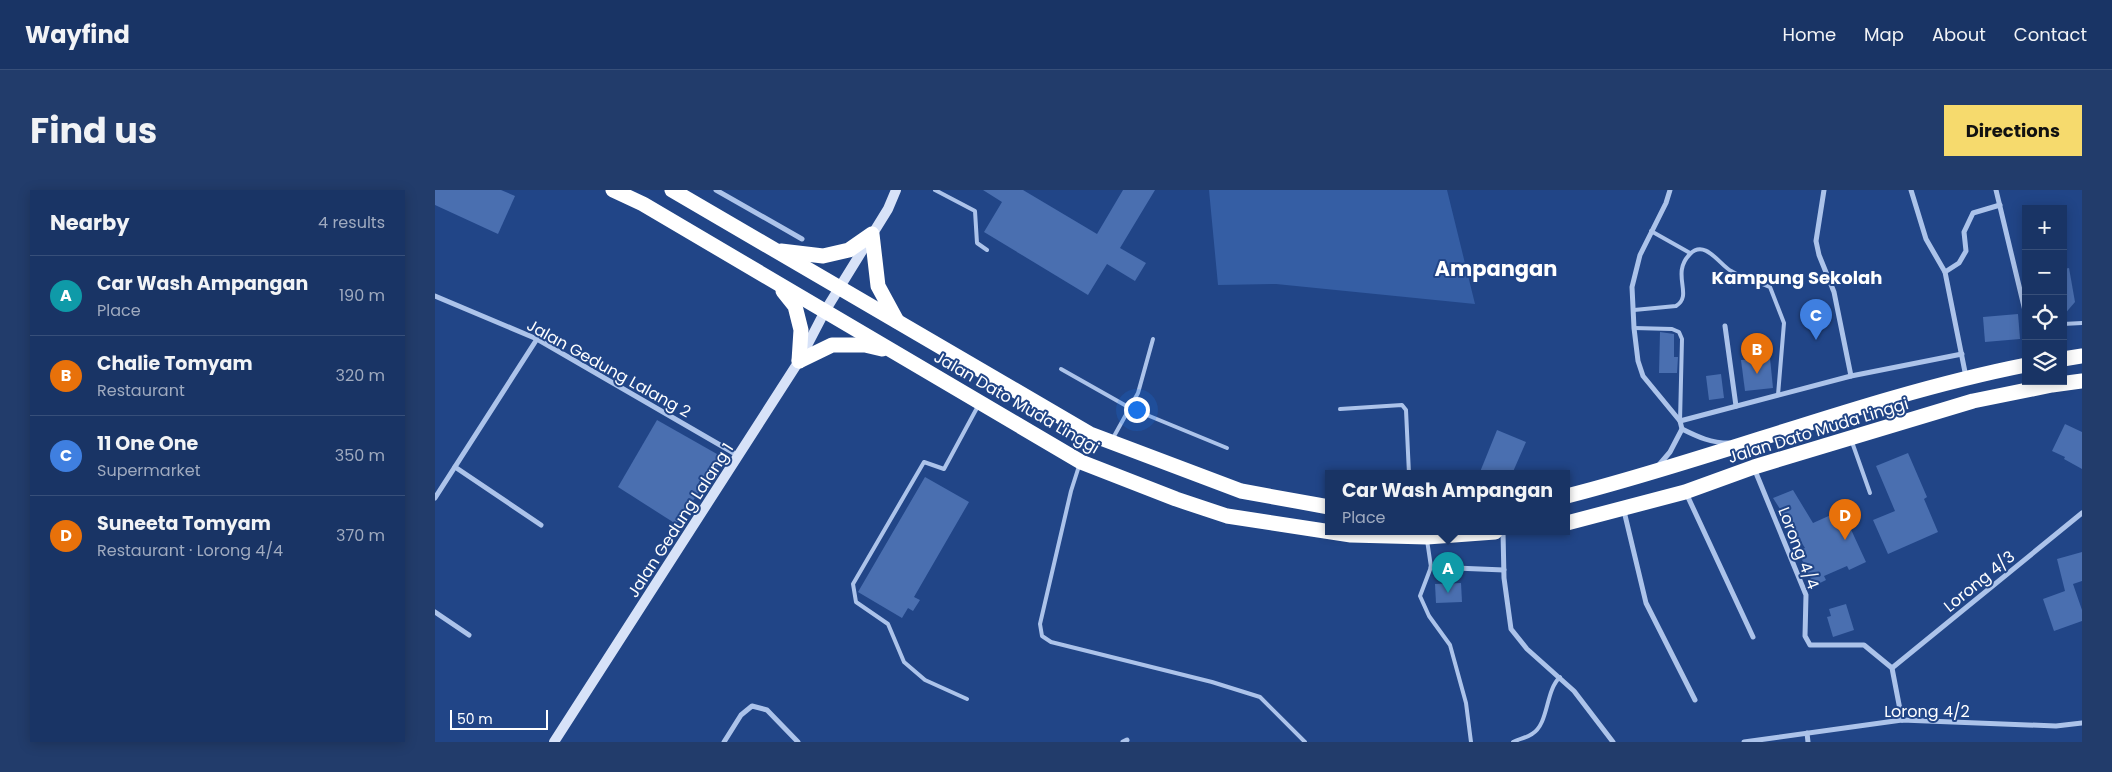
<!DOCTYPE html>
<meta charset="utf-8">
<style>
:root{--surface:#193465;--page:#223c6b;--text:#f1f3f6;--muted:#9faabf;--line:#374f79;--accent:#f6da6d}
body{margin:0;font-family:Poppins,sans-serif;background:var(--page);color:var(--text)}
.controls{position:absolute;right:15px;top:15px;display:grid;overflow:hidden;border-radius:0px;box-shadow:0 2px 12px #0003}
.controls button{width:45px;height:45px;display:grid;place-items:center;padding:0;border:0;border-bottom:1px solid var(--line);background:var(--surface);color:var(--text);font:25px sans-serif}
.scale{position:absolute;left:15px;bottom:12px;width:98px;box-sizing:border-box;padding-left:5px;border:2px solid #fff;border-top:0;font-size:14px;line-height:18px;white-space:nowrap;color:#fff;-webkit-text-stroke:4px #214587;paint-order:stroke}
.you{position:absolute;left:701px;top:219px;width:18px;height:18px;margin:-12px;border:4px solid #fff;border-radius:50%;background:#1a73e8;box-shadow:0 0 0 8px #1a73e833}
.badge{display:grid;place-items:center;width:32px;height:32px;border-radius:50%;background:var(--accent);color:#fff;font-size:16px;font-weight:700}
.pin{position:absolute;translate:-50% -41px;filter:drop-shadow(0 1px 2px #0008)}
.pin::after{content:'';position:absolute;top:26px;width:18px;height:15px;background:inherit;clip-path:polygon(0 0,100% 0,50% 100%)}
.popup{position:absolute;left:890px;top:280px;width:245px;height:65px;box-sizing:border-box;display:grid;place-content:center;border-radius:0px;background:var(--surface);filter:drop-shadow(0 1px 4px #0005);font-size:16px;white-space:nowrap;color:var(--muted)}
.popup b{font-size:19px;color:var(--text)}
.popup::after{content:'';position:absolute;left:50%;top:100%;margin-left:-10px;border:10px solid transparent;border-top-color:var(--surface)}
.list{margin:0;padding:0;list-style:none}
h2{display:flex;justify-content:space-between;align-items:center;height:65px;margin:0;padding:0 20px;font-size:21px}
h2 small{font-size:16px;font-weight:400;color:var(--muted)}
.list li{display:grid;grid-template-columns:32px 1fr auto;gap:15px;align-items:center;box-sizing:border-box;height:80px;padding:0 20px;border-top:1px solid var(--line)}
.list b{display:block;font-size:19px;white-space:nowrap}
.list p{margin:0;font-size:16px;white-space:nowrap;color:var(--muted)}
.list em{font-size:16px;font-style:normal;color:var(--muted)}
.icon{flex:none;width:28px;height:28px;fill:none;stroke:currentColor;stroke-width:2;stroke-linecap:round;stroke-linejoin:round}
.map{position:relative;flex:none;width:1647px;height:552px;overflow:hidden;border-radius:0px}
header{display:flex;align-items:center;gap:30px;box-sizing:border-box;height:70px;padding:0 25px;background:var(--surface);border-bottom:1px solid var(--line)}
header strong{font-size:24px}
nav{display:flex;gap:28px;margin-inline-start:auto;font-size:18px}
.intro{display:flex;align-items:center;justify-content:space-between;box-sizing:border-box;height:120px;padding:0 30px}
h1{margin:0;font-size:35px}
.button{padding:12px 22px;border-radius:0px;background:var(--accent);color:#111;font-size:18px;font-weight:700}
main{display:flex;gap:30px;padding:0 30px}
aside{flex:1;background:var(--surface);border-radius:0px;box-shadow:0 2px 12px #0003}
.map>svg:first-child{display:block}
.green{fill:#355ea4}
.building{fill:#4a6fb0}
.lines{fill:none;stroke-linecap:round;stroke-linejoin:round}
.lane{stroke:#acc3ea;stroke-width:4}
.street{stroke:#acc3ea;stroke-width:5}
.secondary{stroke:#d7e2f8;stroke-width:10}
.highway{stroke:#fff;stroke-width:15}
.labels{text-anchor:middle;stroke-width:4;stroke-linejoin:round;paint-order:stroke}
.street-label{font-size:16px;fill:#fff;stroke:#214587}
.neighbourhood-label{font-size:18px;font-weight:bold;fill:#fff;stroke:#214587}
.district-label{font-size:21px;font-weight:bold;fill:#fff;stroke:#214587}
</style>
<header>
<strong>Wayfind</strong>
<nav><a>Home</a><a>Map</a><a>About</a><a>Contact</a></nav>
</header>
<div class="intro"><h1>Find us</h1><a class="button">Directions</a></div>
<main>
<aside>
<h2>Nearby<small>4 results</small></h2>
<ul class="list">
<li><span class="badge" style="background:#0f9aa8">A</span><div><b>Car Wash Ampangan</b><p>Place</p></div><em>190 m</em></li>
<li><span class="badge" style="background:#e8710a">B</span><div><b>Chalie Tomyam</b><p>Restaurant</p></div><em>320 m</em></li>
<li><span class="badge" style="background:#3f7fe0">C</span><div><b>11 One One</b><p>Supermarket</p></div><em>350 m</em></li>
<li><span class="badge" style="background:#e8710a">D</span><div><b>Suneeta Tomyam</b><p>Restaurant · Lorong 4/4</p></div><em>370 m</em></li>
</ul>
</aside>
<div class="map">
<svg width="1647" height="552" viewBox="0 0 1647 552">
<rect width="100%" height="100%" fill="#214587"/>
<polygon class="green" points="774,0 1012,0 1040,114 841,94 783,95"/>
<g class="building">
<polygon points="0,0 66,0 80,6 63,44 0,15"/>
<polygon points="548,0 588,0 662,44 688,0 720,0 685,58 711,73 700,91 672,74 653,105 549,42 567,12"/>
<polygon points="1634,78 1640,112 1628,126 1628,79"/>
<polygon points="1583,124 1585,149 1550,152 1548,127"/>
<polygon points="1225,142 1239,144 1239,167 1243,167 1242,183 1224,183"/>
<polygon points="1335,168 1338,198 1310,201 1306,170"/>
<polygon points="1286,184 1289,208 1274,210 1271,186"/>
<polygon points="222,230 289,268 241,334 183,297"/>
<polygon points="1630,234 1647,242 1647,279 1629,269 1630,267 1617,261"/>
<polygon points="1062,240 1091,252 1077,284 1051,284 1045,282"/>
<polygon points="1473,263 1492,307 1489,309 1503,342 1453,364 1438,330 1460,321 1441,276"/>
<polygon points="490,287 534,312 479,407 485,410 478,421 473,418 467,428 423,402"/>
<polygon points="1358,300 1378,333 1407,320 1431,372 1414,380 1412,376 1389,386 1391,390 1379,396 1363,361 1370,358 1338,308"/>
<polygon points="1647,362 1647,391 1638,394 1647,420 1647,431 1619,441 1608,409 1630,401 1622,369"/>
<polygon points="1026,393 1027,412 1001,413 1000,394"/>
<polygon points="1411,414 1419,440 1398,447 1392,427 1396,426 1394,419"/>
</g>
<g class="lines">
<g class="lane">
<polyline points="500,0 540,21 542,53 552,60"/>
<polyline points="1216,41 1255,63"/>
<path d="M1199,120L1241,116C1259,105 1235,84 1255,64C1270,49 1284,74 1296,81C1307,88 1323,92 1335,97L1349,133L1343,205"/>
<polyline points="1628,134 1647,133"/>
<polyline points="1199,138 1237,139 1244,142 1247,149 1245,231"/>
<polyline points="626,179 695,218 792,258"/>
<polyline points="905,219 967,215 971,220 974,284"/>
<polyline points="678,248 703,203 718,149"/>
<polyline points="1417,252 1435,303"/>
<polyline points="644,276 636,301 605,434 607,446 616,452 777,492 825,507 870,552"/>
<polyline points="992,350 996,377 985,406 994,426 1015,455 1031,513 1036,552"/>
<polyline points="532,509 490,490 469,472 453,434 421,412 418,394 489,272 509,279 543,216"/>
<path d="M1078,552C1084,549 1091,548 1097,544C1114,534 1110,501 1125,487"/>
</g>
<g class="street">
<polyline points="281,0 367,49"/>
<polyline points="1389,0 1381,51 1384,65 1399,102 1416,186"/>
<polyline points="1476,0 1491,49 1510,82 1531,187"/>
<polyline points="1561,0 1591,125"/>
<polyline points="1510,82 1524,73 1531,61 1529,42 1538,23 1565,15"/>
<polyline points="0,106 102,149 304,266"/>
<polyline points="1290,136 1301,216"/>
<polyline points="1245,231 1416,186 1527,164"/>
<path d="M1247,239C1263,247 1276,253 1294,253"/>
<polyline points="1223,276 1235,262 1247,239 1245,231 1208,186 1203,171 1199,138 1197,97 1205,65 1231,13 1235,0"/>
<polyline points="20,277 106,335"/>
<polyline points="1319,278 1371,405 1370,446 1375,455 1429,455 1457,478 1467,530"/>
<polyline points="1252,305 1318,447"/>
<polyline points="0,308 102,149"/>
<polyline points="1189,321 1211,413 1260,510"/>
<polyline points="1068,342 1069,388 1076,439 1092,459 1139,501 1178,552"/>
<polyline points="996,377 1069,380"/>
<polyline points="0,422 34,445"/>
<polyline points="1457,478 1647,323"/>
<polyline points="1372,543 1373,552"/>
<polyline points="289,552 306,525 317,516 332,520 363,552"/>
<polyline points="688,552 692,550"/>
<polyline points="1309,552 1467,530 1621,536 1647,533"/>
</g>
<polyline class="secondary" points="119,552 364,171 390,121 453,19 461,0"/>
<g class="highway">
<polyline points="178,0 208,14 646,272 741,309 792,326 916,345 992,347 1060,342"/>
<polyline points="237,0 655,244 806,301 894,317"/>
<polyline points="346,61 388,66 414,60 437,44 443,96 462,131"/>
<polyline points="348,101 360,116 366,140 364,171"/>
<polyline points="1628,169 1647,166"/>
<polyline points="364,171 397,155 430,155 447,159"/>
<path d="M1132,306C1286,267 1435,206 1591,175"/>
<polyline points="1132,333 1250,302 1319,277 1538,211 1617,195 1647,191"/>
</g>
</g>
<g class="labels">
<g class="street-label">
<text transform="translate(174 178) rotate(29)" y="6">Jalan Gedung Lalang 2</text>
<text transform="translate(582 212) rotate(30)" y="6">Jalan Dato Muda Linggi</text>
<text transform="translate(1383 240) rotate(-17)" y="6">Jalan Dato Muda Linggi</text>
<text transform="translate(245 330) rotate(-57)" y="6">Jalan Gedung Lalang 1</text>
<text transform="translate(1364 358) rotate(69)" y="6">Lorong 4/4</text>
<text transform="translate(1544 391) rotate(-39)" y="6">Lorong 4/3</text>
<text x="1492" y="527">Lorong 4/2</text>
</g>
<g class="neighbourhood-label">
<text x="1362" y="94">Kampung Sekolah</text>
</g>
<g class="district-label">
<text x="1061" y="86">Ampangan</text>
</g>
</g>
</svg>
<div class="controls">
<button>+</button>
<button>−</button>
<button><svg class="icon" aria-label="locate" viewBox="0 0 24 24"><circle cx="12" cy="12" r="6"/><path d="M12 2v4M12 18v4M2 12h4M18 12h4"/></svg></button>
<button><svg class="icon" aria-label="layers" viewBox="0 0 24 24"><path d="M12 4l9 5-9 5-9-5zM3 14l9 5 9-5"/></svg></button>
</div>
<div class="scale">50 m</div>
<div class="you"></div>
<div class="pin badge" style="left:1013px;top:403px;background:#0f9aa8">A</div>
<div class="popup"><b>Car Wash Ampangan</b>Place</div>
<div class="pin badge" style="left:1322px;top:184px;background:#e8710a">B</div>
<div class="pin badge" style="left:1381px;top:150px;background:#3f7fe0">C</div>
<div class="pin badge" style="left:1410px;top:350px;background:#e8710a">D</div>
</div>
</main>
